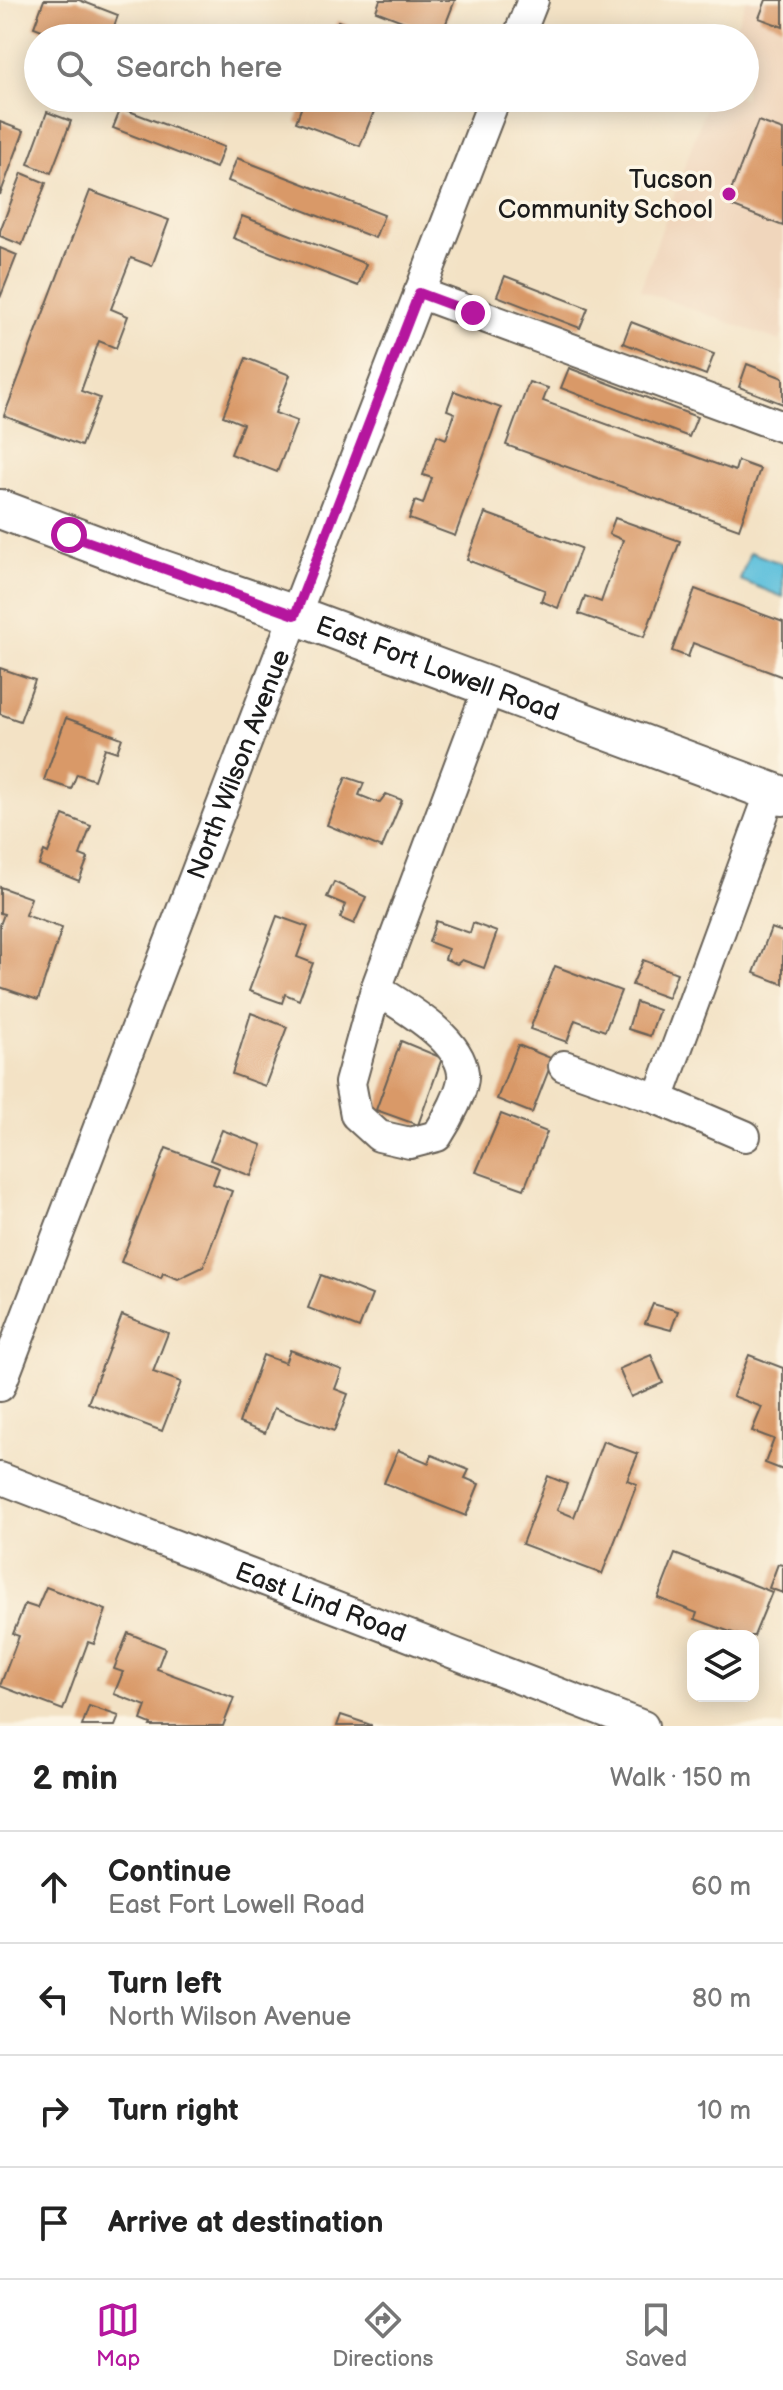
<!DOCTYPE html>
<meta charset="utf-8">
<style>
:root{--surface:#fff;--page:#f6f6f6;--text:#222;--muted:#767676;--line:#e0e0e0;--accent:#b5179e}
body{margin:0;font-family:"Balsamiq Sans",sans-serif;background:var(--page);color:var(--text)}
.controls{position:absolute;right:24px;bottom:24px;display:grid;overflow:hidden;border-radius:16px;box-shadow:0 4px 20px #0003}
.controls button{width:72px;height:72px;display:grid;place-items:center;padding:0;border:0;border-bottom:2px solid var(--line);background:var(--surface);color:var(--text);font:40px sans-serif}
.stop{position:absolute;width:24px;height:24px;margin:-18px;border:6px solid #b5179e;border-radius:50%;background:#fff}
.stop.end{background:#b5179e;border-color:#fff;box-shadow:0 2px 8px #0008}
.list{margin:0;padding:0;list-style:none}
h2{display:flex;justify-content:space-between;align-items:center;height:104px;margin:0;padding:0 32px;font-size:34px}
h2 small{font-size:26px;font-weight:400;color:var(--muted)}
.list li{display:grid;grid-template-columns:52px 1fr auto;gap:24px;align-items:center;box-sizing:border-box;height:112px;padding:0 32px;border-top:2px solid var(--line)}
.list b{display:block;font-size:30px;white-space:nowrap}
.list p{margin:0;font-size:26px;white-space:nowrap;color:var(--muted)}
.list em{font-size:26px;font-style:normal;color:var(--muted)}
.icon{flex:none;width:44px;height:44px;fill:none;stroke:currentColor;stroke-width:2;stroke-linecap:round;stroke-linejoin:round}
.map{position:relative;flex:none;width:783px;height:1726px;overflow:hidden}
.search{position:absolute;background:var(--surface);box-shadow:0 4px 20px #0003;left:24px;right:24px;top:24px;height:88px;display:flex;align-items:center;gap:20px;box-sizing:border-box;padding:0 28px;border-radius:44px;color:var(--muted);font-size:30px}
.sheet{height:552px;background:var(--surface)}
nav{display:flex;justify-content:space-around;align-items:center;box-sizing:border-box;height:112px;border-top:2px solid var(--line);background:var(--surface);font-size:22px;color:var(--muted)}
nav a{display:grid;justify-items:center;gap:4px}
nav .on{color:var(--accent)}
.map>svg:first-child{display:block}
.built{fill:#f0d6bc}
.water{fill:#5dc0dc;stroke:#3c6e7c;stroke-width:2}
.building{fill:#d99968}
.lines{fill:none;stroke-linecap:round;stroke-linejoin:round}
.minor-casing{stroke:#676157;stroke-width:34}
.major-casing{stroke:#676157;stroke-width:42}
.minor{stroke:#fff;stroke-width:30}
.major{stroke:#fff;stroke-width:38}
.route{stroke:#b5179e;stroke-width:10}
.poi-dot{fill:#b5179e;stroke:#fcf5e5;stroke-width:3}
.labels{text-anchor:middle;stroke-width:7;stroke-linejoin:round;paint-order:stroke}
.poi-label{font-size:26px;fill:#1c1c1c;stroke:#fcf5e5;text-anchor:end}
.street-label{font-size:26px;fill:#1c1c1c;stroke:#fcf5e5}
</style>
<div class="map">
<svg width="783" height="1726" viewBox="0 0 783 1726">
<rect width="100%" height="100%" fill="#fcf5e5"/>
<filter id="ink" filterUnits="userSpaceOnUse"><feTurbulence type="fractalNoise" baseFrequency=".0125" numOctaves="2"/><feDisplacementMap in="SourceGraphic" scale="16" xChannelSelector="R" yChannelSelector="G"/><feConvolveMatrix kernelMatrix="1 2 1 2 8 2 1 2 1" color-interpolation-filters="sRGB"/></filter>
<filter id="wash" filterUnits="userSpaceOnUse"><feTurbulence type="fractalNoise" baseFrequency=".006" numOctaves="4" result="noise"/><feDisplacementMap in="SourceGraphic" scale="32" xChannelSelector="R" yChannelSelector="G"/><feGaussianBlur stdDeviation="1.8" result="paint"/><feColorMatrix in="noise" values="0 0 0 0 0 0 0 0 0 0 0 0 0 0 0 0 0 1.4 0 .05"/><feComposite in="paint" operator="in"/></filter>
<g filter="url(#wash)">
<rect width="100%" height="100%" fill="#f3e2c5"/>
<polygon class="built" points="746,0 783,0 783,332 780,341 640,290 709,98 745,98 745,38 732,38"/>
<polygon class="water" points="750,552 783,564 783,597 740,580"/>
<g id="blocks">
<g class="building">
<polygon points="44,0 79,0 118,15 110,38 63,38 34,27"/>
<polygon points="380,0 455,0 441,36 376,11"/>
<polygon points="766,0 783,0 783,27 759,18"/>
<polygon points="338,21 382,38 331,38"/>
<polygon points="305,98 361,98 377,104 360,146 296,122"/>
<polygon points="121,108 224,147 216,168 113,128"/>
<polygon points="47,112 71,121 51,173 28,164"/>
<polygon points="758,121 783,130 783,226 726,204"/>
<polygon points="0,122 24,131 0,195"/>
<polygon points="237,158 384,215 375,238 228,181"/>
<polygon points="22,173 46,183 22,245 0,236 0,231"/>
<polygon points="90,191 169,220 152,266 131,258 111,309 128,316 116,348 99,341 81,391 100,398 81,446 4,416"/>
<polygon points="242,216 366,264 358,286 233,238"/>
<polygon points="0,248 17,255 0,298"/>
<polygon points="505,276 588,308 580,328 497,296"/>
<polygon points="631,322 714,354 706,375 623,343"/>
<polygon points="246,358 290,375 275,413 297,421 277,472 231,454 243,424 223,416"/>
<polygon points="747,364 783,378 783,404 739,387"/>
<polygon points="569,368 697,417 689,437 561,388"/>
<polygon points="529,382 548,388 543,401 735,471 738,461 760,469 739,529 506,445"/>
<polygon points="454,391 501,408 455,536 409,519 415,501 423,504 432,478 423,475 437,435 446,439 455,413 447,410"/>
<polygon points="485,513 581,548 558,608 541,601 545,590 467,560"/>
<polygon points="615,518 680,541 644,637 579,614 585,596 601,602 623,540 609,534"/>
<polygon points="695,589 783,622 783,677 693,643 688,657 672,651"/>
<polygon points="0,668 35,680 20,721 0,714"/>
<polygon points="66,718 122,738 117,752 105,748 94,780 77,774 71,789 44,780"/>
<polygon points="346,777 364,783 359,795 379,803 386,794 402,800 382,848 327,825"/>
<polygon points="63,815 91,826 80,855 88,858 79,881 39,865 44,851 48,853"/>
<polygon points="334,882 366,897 354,924 340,918 346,905 327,897"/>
<polygon points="0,887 31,898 25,915 62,928 38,1000 0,987 0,925 4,914 0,913"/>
<polygon points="277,916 308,927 297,957 313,963 299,1000 285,994 282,1003 249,991"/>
<polygon points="436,921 470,933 473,923 497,932 484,968 462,960 457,964 445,959 448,949 429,942"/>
<polygon points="771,928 783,932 783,984 754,973"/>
<polygon points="643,960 677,973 668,998 632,985"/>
<polygon points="555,966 621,991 605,1031 575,1020 567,1042 530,1029"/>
<polygon points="636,1002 659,1010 650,1036 628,1029"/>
<polygon points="251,1013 287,1027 265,1086 232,1074"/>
<polygon points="401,1041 442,1058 418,1125 376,1110"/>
<polygon points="518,1045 553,1059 532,1113 497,1099"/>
<polygon points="501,1114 547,1132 524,1189 476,1172"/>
<polygon points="222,1130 262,1145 251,1176 210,1160"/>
<polygon points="166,1148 219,1168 213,1184 232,1191 203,1267 178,1279 163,1273 161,1278 121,1262"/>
<polygon points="321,1275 372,1295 359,1328 308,1308"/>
<polygon points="653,1304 678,1311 671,1330 645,1323"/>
<polygon points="122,1315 168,1333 153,1372 181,1382 162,1431 88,1403"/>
<polygon points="290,1350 342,1370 335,1389 348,1394 334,1431 274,1408 265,1433 239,1423 263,1355 285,1363"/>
<polygon points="651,1355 663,1383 631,1397 619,1369"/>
<polygon points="749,1355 783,1368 783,1470 765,1463 774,1439 752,1431 762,1407 733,1396"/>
<polygon points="603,1441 638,1454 627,1480 637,1484 602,1574 522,1544 548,1476 567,1484 557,1510 574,1517"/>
<polygon points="398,1450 429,1463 432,1455 469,1470 465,1478 479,1484 466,1516 384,1483"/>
<polygon points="675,1554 772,1592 754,1636 741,1636 695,1619 697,1613 658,1598"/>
<polygon points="778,1564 783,1565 783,1593 769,1588"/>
<polygon points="46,1587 106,1610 94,1644 88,1642 63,1710 0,1686 19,1636 13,1634 25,1604 37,1608"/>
<polygon points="128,1633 165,1648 157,1669 234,1698 223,1726 150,1726 151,1724 141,1720 146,1706 114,1694 123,1672 114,1669"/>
<polygon points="89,1706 119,1716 115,1726 82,1726"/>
<polygon points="341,1715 371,1725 371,1726 337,1726"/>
</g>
</g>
</g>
<g filter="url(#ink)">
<use href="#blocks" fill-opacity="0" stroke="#676157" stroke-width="2"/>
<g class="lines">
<defs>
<g id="minor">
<polyline points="518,38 533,0"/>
<polyline points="419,293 783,427"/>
<path d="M376,989C403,1007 459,1037 463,1073C465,1089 446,1122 437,1136L410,1143L379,1136L356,1115L350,1083L376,989L489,687"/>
<polyline points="564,1066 658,1099 745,1136"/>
<polyline points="658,1099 771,792"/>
<path id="s1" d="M0,1386L295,615L495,98"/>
<path id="s2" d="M0,1478L643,1726"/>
</g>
<g id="major">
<path id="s3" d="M0,509L155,567L295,615L783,796"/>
</g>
</defs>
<use href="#minor" class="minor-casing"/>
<use href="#major" class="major-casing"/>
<use href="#minor" class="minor"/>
<use href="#major" class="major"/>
</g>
</g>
<g class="lines" filter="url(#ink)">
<polyline class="route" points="69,535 295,615 419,293 473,313"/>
</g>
<circle class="poi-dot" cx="729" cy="194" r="8"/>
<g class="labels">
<g class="poi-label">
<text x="713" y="188">Tucson<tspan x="713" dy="30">Community School</tspan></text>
</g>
<g class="street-label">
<text dy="9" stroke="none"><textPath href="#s3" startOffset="466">East Fort Lowell Road</textPath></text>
<text dy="9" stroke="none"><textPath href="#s1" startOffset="666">North Wilson Avenue</textPath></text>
<text dy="9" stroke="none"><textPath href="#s2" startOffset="344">East Lind Road</textPath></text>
</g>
</g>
</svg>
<div class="controls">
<button><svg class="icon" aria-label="layers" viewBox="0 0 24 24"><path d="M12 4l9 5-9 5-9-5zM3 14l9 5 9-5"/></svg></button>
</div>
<div class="stop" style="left:69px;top:535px"></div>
<div class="stop end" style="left:473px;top:313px"></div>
<div class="search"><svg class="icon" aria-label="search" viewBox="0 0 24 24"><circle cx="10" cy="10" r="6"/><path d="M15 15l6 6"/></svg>Search here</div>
</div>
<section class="sheet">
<h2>2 min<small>Walk · 150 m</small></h2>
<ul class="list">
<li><svg class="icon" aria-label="ahead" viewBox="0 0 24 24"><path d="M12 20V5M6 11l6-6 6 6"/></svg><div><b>Continue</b><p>East Fort Lowell Road</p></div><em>60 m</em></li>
<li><svg class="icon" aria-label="left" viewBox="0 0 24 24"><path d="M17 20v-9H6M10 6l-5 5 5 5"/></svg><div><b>Turn left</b><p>North Wilson Avenue</p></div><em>80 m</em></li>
<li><svg class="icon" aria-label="right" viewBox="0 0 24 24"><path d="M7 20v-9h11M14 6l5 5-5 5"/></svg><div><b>Turn right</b></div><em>10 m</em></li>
<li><svg class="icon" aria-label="arrive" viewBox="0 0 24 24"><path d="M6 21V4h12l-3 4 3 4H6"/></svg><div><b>Arrive at destination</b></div></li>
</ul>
</section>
<nav>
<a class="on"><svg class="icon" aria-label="map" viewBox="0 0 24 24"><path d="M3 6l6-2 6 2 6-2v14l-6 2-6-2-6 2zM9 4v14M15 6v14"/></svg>Map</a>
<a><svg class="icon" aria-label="directions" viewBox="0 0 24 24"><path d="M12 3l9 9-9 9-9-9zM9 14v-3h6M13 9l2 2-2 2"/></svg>Directions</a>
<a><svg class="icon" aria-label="saved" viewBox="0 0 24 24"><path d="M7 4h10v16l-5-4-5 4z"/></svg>Saved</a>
</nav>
